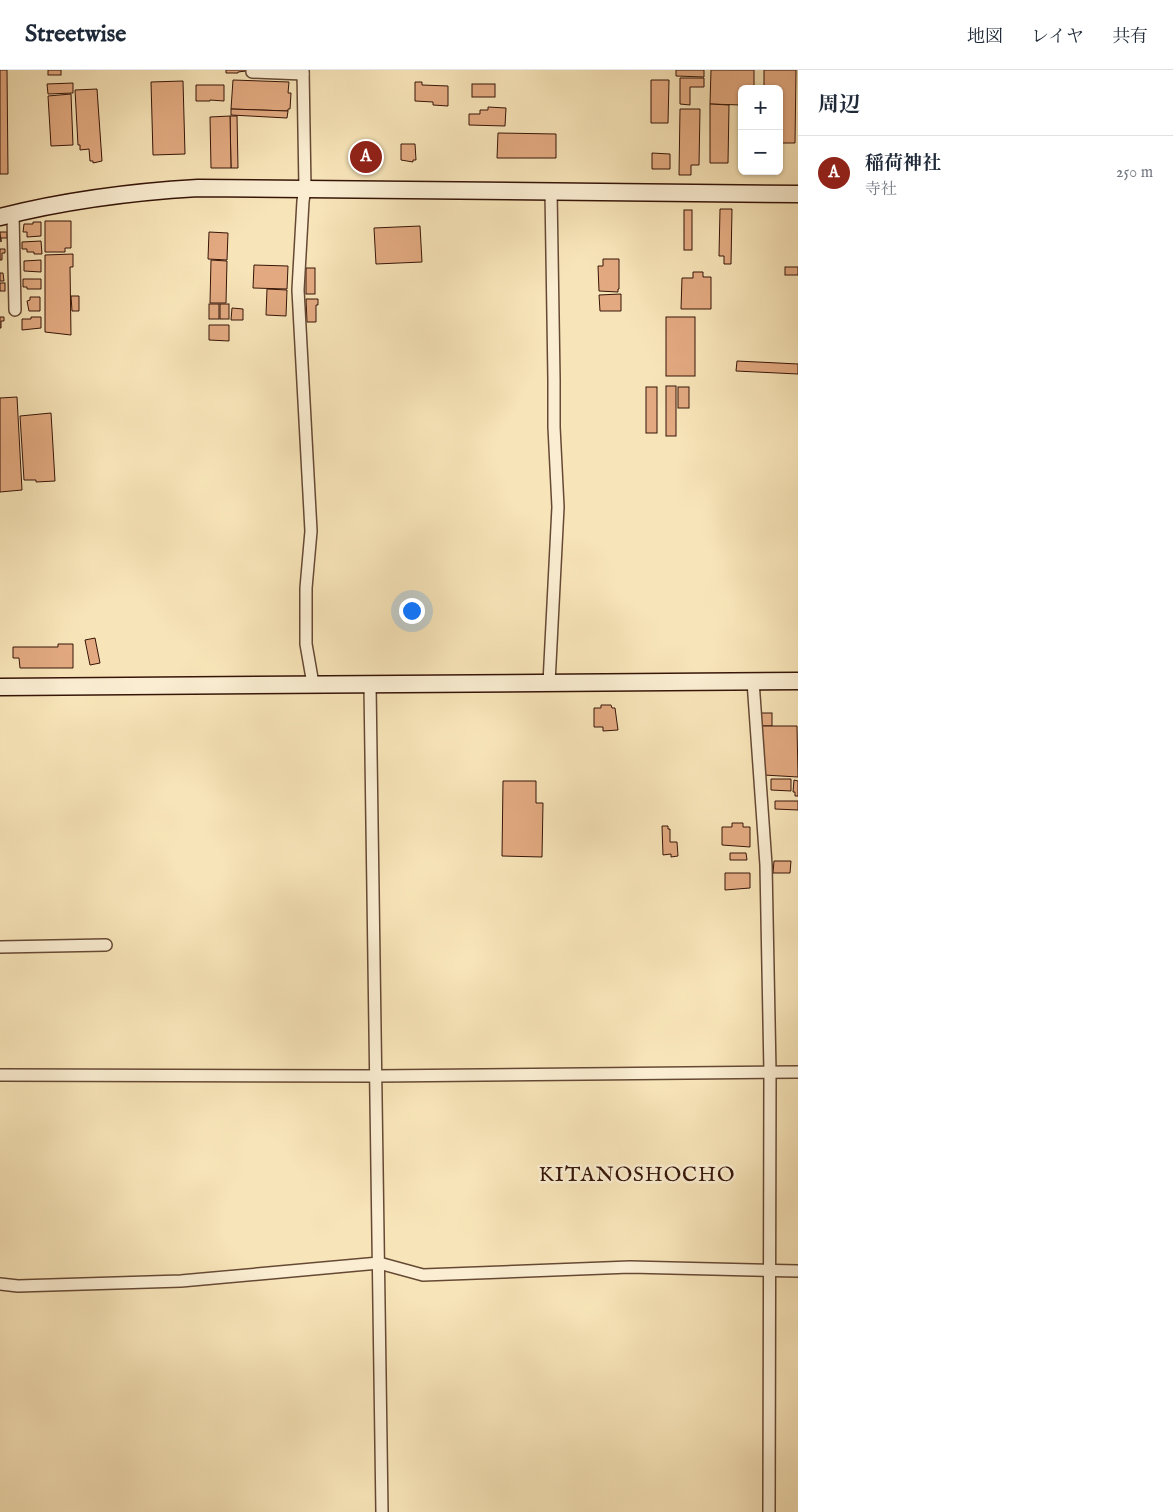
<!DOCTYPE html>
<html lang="ja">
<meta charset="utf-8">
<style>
:root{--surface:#fff;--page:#f2f2f3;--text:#1f2937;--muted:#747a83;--line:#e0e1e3;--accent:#8f2418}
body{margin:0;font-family:"IM FELL English","Noto Serif JP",serif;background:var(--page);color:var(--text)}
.controls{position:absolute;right:15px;top:15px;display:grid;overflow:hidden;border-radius:8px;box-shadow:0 1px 4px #0004}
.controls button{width:45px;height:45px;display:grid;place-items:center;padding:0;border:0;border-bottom:1px solid var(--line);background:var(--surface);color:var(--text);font:25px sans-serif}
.you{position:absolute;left:411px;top:540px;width:18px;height:18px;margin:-12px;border:4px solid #fff;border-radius:50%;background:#1a73e8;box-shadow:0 0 0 8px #1a73e833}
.badge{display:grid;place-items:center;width:32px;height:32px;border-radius:50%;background:var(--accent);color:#fff;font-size:16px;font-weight:700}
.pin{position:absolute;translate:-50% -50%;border:2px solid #fff;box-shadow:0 1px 5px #0006}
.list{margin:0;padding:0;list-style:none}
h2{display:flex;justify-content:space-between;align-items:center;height:65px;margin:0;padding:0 20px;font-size:21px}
h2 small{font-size:16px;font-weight:400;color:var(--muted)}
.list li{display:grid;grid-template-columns:32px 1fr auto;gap:15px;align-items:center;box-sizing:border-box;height:75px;padding:0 20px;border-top:1px solid var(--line)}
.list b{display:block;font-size:19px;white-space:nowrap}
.list p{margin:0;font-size:16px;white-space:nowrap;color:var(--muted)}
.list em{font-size:16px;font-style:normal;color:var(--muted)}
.map{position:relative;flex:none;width:798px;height:1442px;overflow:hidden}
header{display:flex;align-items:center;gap:30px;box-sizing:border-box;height:70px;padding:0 25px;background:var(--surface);border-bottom:1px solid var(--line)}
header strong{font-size:24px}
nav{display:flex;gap:28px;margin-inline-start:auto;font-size:18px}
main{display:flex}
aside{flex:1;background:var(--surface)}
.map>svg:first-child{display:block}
.building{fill:#e3aa81;stroke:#361508}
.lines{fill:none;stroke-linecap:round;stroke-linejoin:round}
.street-casing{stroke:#664934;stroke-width:14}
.secondary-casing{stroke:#361508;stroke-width:19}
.street{stroke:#faedd1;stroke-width:11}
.secondary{stroke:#faedd1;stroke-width:16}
.labels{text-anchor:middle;stroke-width:5;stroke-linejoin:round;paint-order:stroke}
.neighbourhood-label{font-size:21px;letter-spacing:1px;fill:#361508;stroke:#faedd1}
</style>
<header>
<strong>Streetwise</strong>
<nav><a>地図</a><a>レイヤ</a><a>共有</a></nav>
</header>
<main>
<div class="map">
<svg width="798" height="1442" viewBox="0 0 798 1442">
<rect width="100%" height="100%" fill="#f7e4b8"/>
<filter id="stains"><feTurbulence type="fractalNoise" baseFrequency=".004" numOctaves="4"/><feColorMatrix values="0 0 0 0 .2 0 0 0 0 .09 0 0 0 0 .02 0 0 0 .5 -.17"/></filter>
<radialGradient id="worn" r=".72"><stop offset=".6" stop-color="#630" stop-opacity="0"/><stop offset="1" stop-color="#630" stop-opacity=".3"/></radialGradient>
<g class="building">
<polygon points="0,0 7,0 8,104 0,104"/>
<rect x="48" y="0" width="13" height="5"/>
<polygon points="226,0 246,0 246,1 238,2 238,3 226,3"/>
<polygon points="676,0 704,0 704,7 676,6"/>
<polygon points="711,0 754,0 754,19 742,19 742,35 710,34"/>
<polygon points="764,0 796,0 795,73 779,73 779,19 764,19"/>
<polygon points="680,8 704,8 704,17 690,17 690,35 680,34"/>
<polygon points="233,10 289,12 288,23 291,23 290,39 288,39 288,41 231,39"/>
<polygon points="651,10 669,10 668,53 651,53"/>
<polygon points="183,11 185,84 153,85 151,12"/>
<polygon points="415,12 422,12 422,15 448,16 448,36 433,35 433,32 415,31"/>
<polygon points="73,13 73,23 48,24 47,14"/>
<rect x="472" y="14" width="23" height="13"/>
<polygon points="196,15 224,15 224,31 210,30 210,31 196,31"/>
<polygon points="97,19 102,91 93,93 93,91 90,91 89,79 80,80 80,75 78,75 75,20"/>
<polygon points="71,24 73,75 51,76 48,26"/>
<polygon points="710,34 729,35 728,93 710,93"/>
<polygon points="488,37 506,38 505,56 469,55 469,44 480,44 480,40 488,40"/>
<polygon points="231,39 288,41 287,48 231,45"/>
<polygon points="680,39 700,39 699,95 691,95 691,105 679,105"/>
<polygon points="230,46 237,46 238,98 231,98"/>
<polygon points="230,46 231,98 211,98 210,47"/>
<polygon points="498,63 556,64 556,88 497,88"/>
<polygon points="401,74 415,74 416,90 413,90 413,92 401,90"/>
<polygon points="652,83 670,84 670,99 652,99"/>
<polygon points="720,139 732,139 731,194 724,194 724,186 719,186"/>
<rect x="684" y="140" width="8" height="40"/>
<polygon points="45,151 71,151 71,178 65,178 65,182 45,182"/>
<polygon points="33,152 41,152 41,166 27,167 27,162 23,162 24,154 33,154"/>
<polygon points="420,156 422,192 376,194 374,158"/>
<polygon points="0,162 7,162 7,168 1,168 1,172"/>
<polygon points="209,162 228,163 227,190 208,189"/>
<polygon points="41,171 42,184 34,184 34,182 27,182 27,179 22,179 22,172"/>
<polygon points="0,179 5,179 5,183 2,183 2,190 0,190"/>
<polygon points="73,184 73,197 70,197 71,265 45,262 45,185"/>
<polygon points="603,189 619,189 619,219 618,219 618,222 599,221 598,196 603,196"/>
<polygon points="41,190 41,202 24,201 24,191"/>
<polygon points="211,190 227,191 226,233 210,233"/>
<polygon points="254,195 288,196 287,219 253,218"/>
<rect x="785" y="197" width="13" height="8"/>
<rect x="306" y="198" width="9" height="26"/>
<polygon points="693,202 703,202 703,207 711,207 711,239 681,239 682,208 693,208"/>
<polygon points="0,203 3,203 4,211 0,211"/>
<polygon points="23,209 41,209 41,219 27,219 27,217 23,217"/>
<rect x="0" y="213" width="5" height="8"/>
<polygon points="267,219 287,220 286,246 266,245"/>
<polygon points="621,224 621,241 600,241 599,225"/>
<polygon points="71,226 79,226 79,241 72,241"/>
<polygon points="30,227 40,227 40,241 29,241 27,231 30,230"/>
<polygon points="306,229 318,229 318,235 316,235 316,252 307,252"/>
<rect x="209" y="234" width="10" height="15"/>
<rect x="220" y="234" width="9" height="15"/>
<polygon points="232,238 243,239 243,250 231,250"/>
<polygon points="0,247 4,247 4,251 1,251 1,258 0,258"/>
<polygon points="31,247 41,247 41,258 22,260 22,249 31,249"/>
<rect x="666" y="247" width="29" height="59"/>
<polygon points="209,255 229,255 229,271 209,270"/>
<polygon points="737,291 798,294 798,304 736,301"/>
<rect x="666" y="316" width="10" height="50"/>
<rect x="646" y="317" width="11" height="46"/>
<rect x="678" y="317" width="11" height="21"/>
<polygon points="17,327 22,420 0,422 0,328"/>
<polygon points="51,343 55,411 36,412 36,410 24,410 20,346"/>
<polygon points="95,568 100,593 90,595 85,570"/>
<polygon points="58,574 73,574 73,598 20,598 19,588 13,588 13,577 58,577"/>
<polygon points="601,635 611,635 612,638 615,638 618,660 603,661 603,657 594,657 594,638 601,638"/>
<rect x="760" y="643" width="12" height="13"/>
<polygon points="762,656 797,656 798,707 764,705"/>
<polygon points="771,709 791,709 791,721 771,720"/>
<polygon points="794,710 798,711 798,726 795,726 795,722 793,722"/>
<polygon points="503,711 536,711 536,733 543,733 542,787 502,786"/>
<polygon points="775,731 798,731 798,740 775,739"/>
<polygon points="732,753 743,753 743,757 750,757 750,777 722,775 722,757 732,757"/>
<polygon points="662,756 668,756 668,759 670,759 670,772 677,772 678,786 671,787 671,784 663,785"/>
<polygon points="730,783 746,783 747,790 730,790"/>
<polygon points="774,791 791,791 790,803 773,803"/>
<polygon points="725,803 750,803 750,818 725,820"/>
</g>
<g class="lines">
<defs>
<g id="street">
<polyline points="252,0 252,2 303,4"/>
<polyline points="303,0 305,119 303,131 298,220 311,461 306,518 306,574 313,614"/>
<polyline points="13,144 15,240"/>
<polyline points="753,611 766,795 770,1002 769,1442"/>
<polyline points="549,613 558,437 554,357 554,309 551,121"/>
<polyline points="370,615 382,1442"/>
<polyline points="0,877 106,875"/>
<polyline points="0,1005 376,1006 798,1002"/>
<polyline points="0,1214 18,1216 181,1211 379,1193 423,1205 630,1197 798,1201"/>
</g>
<g id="secondary">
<path d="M0,147C67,130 129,122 198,118L798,124"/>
<polyline points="0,617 798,611"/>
</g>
</defs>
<use href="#street" class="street-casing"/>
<use href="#secondary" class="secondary-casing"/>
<use href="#street" class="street"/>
<use href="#secondary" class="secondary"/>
</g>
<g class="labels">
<g class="neighbourhood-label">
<text x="637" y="1111">KITANOSHOCHO</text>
</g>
</g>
<rect width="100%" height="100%" filter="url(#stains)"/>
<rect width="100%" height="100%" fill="url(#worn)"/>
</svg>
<div class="controls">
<button>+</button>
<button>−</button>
</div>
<div class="you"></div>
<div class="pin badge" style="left:366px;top:87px">A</div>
</div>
<aside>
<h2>周辺<small></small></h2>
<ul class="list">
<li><span class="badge">A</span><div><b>稲荷神社</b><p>寺社</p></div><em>250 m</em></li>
</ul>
</aside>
</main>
